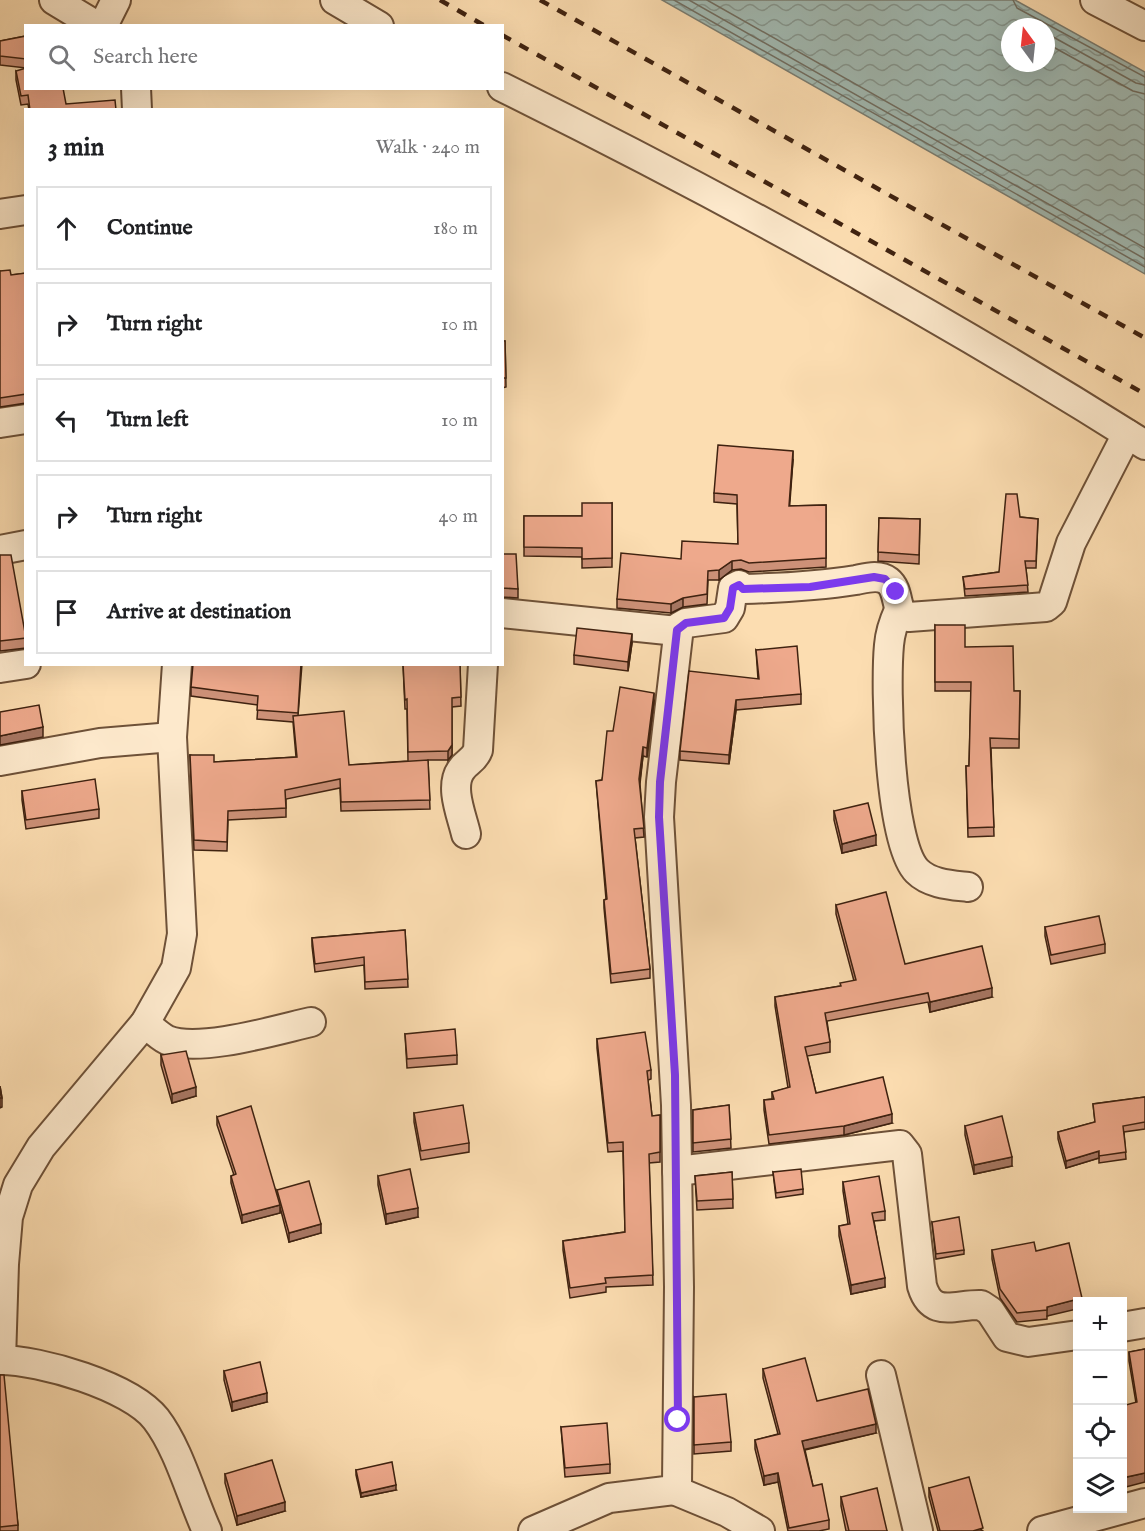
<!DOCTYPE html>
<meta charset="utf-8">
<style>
:root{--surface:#fff;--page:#f2f2f2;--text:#202124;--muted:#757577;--line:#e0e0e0}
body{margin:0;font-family:"IM FELL English",serif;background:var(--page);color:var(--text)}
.controls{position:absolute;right:18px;bottom:18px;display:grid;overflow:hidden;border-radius:0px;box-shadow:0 6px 24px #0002}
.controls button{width:54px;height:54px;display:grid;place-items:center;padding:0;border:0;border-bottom:2px solid var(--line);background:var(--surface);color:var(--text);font:30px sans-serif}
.compass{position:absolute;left:1001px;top:18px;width:54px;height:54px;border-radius:50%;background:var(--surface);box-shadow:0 6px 24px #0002;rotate:345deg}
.stop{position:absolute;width:18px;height:18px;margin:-14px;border:4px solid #7c3aed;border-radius:50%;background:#fff}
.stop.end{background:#7c3aed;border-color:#fff;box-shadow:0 2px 6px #0008}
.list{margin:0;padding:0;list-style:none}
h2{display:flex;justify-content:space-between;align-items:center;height:78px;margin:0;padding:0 24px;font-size:26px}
h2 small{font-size:20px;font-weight:400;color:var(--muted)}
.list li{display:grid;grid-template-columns:39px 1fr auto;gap:18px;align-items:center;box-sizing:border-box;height:84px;margin:0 12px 12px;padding:0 12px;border:2px solid var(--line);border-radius:0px}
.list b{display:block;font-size:22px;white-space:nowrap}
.list em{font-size:20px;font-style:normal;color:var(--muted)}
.icon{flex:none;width:33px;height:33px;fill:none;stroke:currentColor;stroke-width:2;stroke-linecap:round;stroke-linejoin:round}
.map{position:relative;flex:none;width:1145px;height:1531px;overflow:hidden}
.search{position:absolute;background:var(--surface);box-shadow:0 6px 24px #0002;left:24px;top:24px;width:480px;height:66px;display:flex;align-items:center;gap:15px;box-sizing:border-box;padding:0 21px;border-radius:0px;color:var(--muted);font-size:22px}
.panel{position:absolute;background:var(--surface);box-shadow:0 6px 24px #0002;left:24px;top:108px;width:480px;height:558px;border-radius:0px}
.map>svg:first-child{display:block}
.water{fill:url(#water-waves);stroke:#7a7d72;stroke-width:1.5;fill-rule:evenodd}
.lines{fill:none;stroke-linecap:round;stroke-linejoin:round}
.shore{stroke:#706e62;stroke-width:1.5}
.street-casing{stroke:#6e5138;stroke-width:32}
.street{stroke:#fde9cc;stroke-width:28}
.rail{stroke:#3f2210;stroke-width:4.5;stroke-dasharray:10 10;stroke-linecap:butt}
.wall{fill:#cd9178;stroke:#3f2210;stroke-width:1.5}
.shaded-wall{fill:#a77662;stroke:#3f2210;stroke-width:1.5}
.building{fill:#eea98c;stroke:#3f2210;stroke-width:1.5}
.route{stroke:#7c3aed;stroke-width:8}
</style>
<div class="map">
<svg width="1145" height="1531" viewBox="0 0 1145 1531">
<defs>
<pattern id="water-waves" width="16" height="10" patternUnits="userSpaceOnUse" patternTransform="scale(1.5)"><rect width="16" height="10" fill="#a1bab3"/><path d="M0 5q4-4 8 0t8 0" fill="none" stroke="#859790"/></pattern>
</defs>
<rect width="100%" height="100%" fill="#fcddb1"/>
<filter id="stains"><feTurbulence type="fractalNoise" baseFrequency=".00333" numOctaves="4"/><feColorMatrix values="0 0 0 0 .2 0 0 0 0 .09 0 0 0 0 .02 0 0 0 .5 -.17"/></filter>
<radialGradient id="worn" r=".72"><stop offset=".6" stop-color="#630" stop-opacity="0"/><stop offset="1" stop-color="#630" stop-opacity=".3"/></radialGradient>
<path class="water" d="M662,0H1015L1145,72V274ZM1010,27H1046V63H1010Z"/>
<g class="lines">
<g class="shore">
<polyline points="674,0 1145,267"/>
<polyline points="689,0 1145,259"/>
<polyline points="707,0 1145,248"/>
<polyline points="1013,0 1017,8 1145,77"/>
<polyline points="1046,33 1136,83 1145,85"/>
<polyline points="1046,43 1133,91 1145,94"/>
</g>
<defs>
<g id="street">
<polyline points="54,0 97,26"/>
<polyline points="335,0 379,26"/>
<polyline points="1095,0 1145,26"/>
<polyline points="103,26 116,0"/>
<path d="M502,87C722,196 938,314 1145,445"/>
<polyline points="136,88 137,110"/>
<polyline points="0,214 26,210"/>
<polyline points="0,423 26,419"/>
<polyline points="0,550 26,545"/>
<path d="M899,610C894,621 890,632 889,645C885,687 889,843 917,871C930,884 951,885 968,887"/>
<polyline points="502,613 677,631"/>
<polyline points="0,668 26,664"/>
<polyline points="0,761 100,743 172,737"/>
<path d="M466,834C462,816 449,787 461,770C467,761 474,761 478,750L483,664"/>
<path d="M145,1023C152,1029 159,1036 167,1040C199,1053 276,1030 311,1022"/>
<path d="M677,1171L900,1145L907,1154L922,1286C932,1319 955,1304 981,1305L990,1311L1007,1337L1028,1342L1078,1335"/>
<polyline points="1122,1327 1145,1323"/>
<path d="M0,1360C40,1360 130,1386 156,1419C179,1449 191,1496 207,1531"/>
<polyline points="1,1360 4,1264 8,1217 18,1185 41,1147 145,1023 176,968 182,934 172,737 177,664"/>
<polyline points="881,1375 918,1531"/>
<polyline points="674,1490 727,1512 760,1531"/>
<path d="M533,1531L609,1498L674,1490L677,1484L679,1287L676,1105L659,817L661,782L679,627L686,623L724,618L730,608L733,588L739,585L743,589C782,588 818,586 856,580C866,578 879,574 888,581C898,589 896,604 902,615L909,617L1046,607L1052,602L1071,543L1127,434"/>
<polyline points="1042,1531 1145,1503"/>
</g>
</defs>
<use href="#street" class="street-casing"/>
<use href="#street" class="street"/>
<g class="rail">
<polyline points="440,0 485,26"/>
<polyline points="540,0 1145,338"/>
<polyline points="502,35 1145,394"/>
</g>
</g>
<g class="wall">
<polygon points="26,36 26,68 0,65 0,41"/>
<polygon points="16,71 66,104 116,110 29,110 28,104 21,105 16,80"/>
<polygon points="0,271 11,275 26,273 26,403 0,407"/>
<polygon points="502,341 505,341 506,387 502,388"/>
<polygon points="793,460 789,506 826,505 826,567 749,572 741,569 732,570 719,580 708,580 707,604 683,607 671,613 617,608 617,599 681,559 738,544 737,504 714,502 714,493"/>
<polygon points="612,503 612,567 582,568 582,557 524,556 524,516 582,516"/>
<polygon points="1020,517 1038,519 1036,568 1026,568 1028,592 965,596 963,577 999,572"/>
<polygon points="879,518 920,519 919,564 878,561"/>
<polygon points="502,554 518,589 518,598 502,597"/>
<polygon points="0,555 26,634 26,648 0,651"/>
<polygon points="935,625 965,647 1014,691 1020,691 1019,748 991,748 994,836 968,837 966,766 969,766 971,691 935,691"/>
<polygon points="632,643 628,671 574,664 574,655"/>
<polygon points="756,650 801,694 801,704 736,710 729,764 680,760 680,751 758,679"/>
<polygon points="302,664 298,716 349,765 408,761 407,709 405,709 403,664 460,664 461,706 452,707 452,755 448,760 428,760 430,809 341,811 340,788 286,799 286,817 228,820 227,851 194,850 190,755 214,762 296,757 293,722 257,719 258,705 191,696 191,687"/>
<polygon points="654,701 647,757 643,756 640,784 644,837 635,838 650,969 650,978 611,983 604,908 604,900 606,899 596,781 602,780 613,731"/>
<polygon points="22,791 99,809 99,818 26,829 22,800"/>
<polygon points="834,811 876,845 842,853 834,820"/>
<polygon points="836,905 905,964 992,997 930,1012 928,1002 827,1021 830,1042 830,1052 807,1056 816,1093 892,1123 844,1135 769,1144 764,1110 764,1100 772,1099 772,1092 788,1088 775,1006 775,997 840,986 854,981 836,914"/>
<polygon points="1045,927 1105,944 1105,953 1051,964 1045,936"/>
<polygon points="405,930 408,987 365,989 364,965 315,972 312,946 312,938"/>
<polygon points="405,1034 457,1055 457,1064 407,1068"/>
<polygon points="597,1039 651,1070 651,1079 648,1080 652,1116 660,1115 660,1162 649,1163 653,1285 606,1287 606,1292 570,1298 563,1250 563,1241 625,1232 623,1151 608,1152 597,1048"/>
<polygon points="161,1055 196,1096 172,1103 161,1065"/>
<polygon points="0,1086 2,1098 2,1107 0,1108"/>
<polygon points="1145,1097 1145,1129 1124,1132 1126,1159 1099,1163 1099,1158 1066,1168 1058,1139 1058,1132 1095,1122 1093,1104"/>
<polygon points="729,1105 731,1148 693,1152 693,1110"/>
<polygon points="414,1113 469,1143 469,1152 421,1160 414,1122"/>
<polygon points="217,1117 277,1197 277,1190 321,1233 289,1242 280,1207 280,1213 242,1223 231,1183 231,1176 234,1175 217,1125"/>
<polygon points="965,1126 1012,1166 974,1174 965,1135"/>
<polygon points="732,1172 733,1208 697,1210 695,1176"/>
<polygon points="773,1172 803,1189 803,1194 776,1198"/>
<polygon points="378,1176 418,1217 386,1224 378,1185"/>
<polygon points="843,1182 885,1211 885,1220 874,1221 885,1287 851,1294 839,1236 839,1226 848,1224 843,1191"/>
<polygon points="932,1222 964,1250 964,1254 936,1259"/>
<polygon points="992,1250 1036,1251 1082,1302 1047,1316 1047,1319 1017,1322 1000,1298 992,1259"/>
<polygon points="1145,1349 1145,1482 1136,1403 1129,1361 1129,1352"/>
<polygon points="763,1369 817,1401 876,1433 805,1450 813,1486 829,1520 829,1529 819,1531 788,1531 778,1482 764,1485 755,1449 755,1440 778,1434 763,1378"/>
<polygon points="224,1371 267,1402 232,1411 224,1380"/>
<polygon points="0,1375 18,1525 18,1531 0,1531"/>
<polygon points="694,1397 731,1442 731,1451 694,1454"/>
<polygon points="561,1427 610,1464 610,1473 565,1477"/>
<polygon points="356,1470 396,1490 361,1497 356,1475"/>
<polygon points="225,1474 285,1511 237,1525 225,1483"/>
<polygon points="929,1488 983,1531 938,1531 929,1497"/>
<polygon points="841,1497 887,1531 846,1531 841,1506"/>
</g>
<g class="shaded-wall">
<polygon points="793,451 793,460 789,515 789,506"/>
<polygon points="732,561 732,570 719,580 719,570"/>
<polygon points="683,598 683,607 671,613 671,604"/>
<polygon points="632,634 632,643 628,671 628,662"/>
<polygon points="654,693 654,701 647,757 647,748"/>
<polygon points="736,700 736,710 729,764 729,755"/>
<polygon points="43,727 43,737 0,745 0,736"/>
<polygon points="452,745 452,755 448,760 448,751"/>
<polygon points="643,747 643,756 639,788 639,779"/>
<polygon points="876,835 876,845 842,853 842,844"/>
<polygon points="992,988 992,997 930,1012 930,1002"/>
<polygon points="196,1087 196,1096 172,1103 172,1094"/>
<polygon points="892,1114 892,1123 844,1135 844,1126"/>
<polygon points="1099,1151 1099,1158 1066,1168 1066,1161"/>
<polygon points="1012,1157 1012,1166 974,1174 974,1165"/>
<polygon points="280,1205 280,1213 242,1223 242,1215"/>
<polygon points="418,1208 418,1217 386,1224 386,1214"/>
<polygon points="321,1224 321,1233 289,1242 289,1233"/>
<polygon points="885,1278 885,1287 851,1294 851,1285"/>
<polygon points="1082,1298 1082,1302 1077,1302 1077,1309 1047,1316 1047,1307"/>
<polygon points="267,1393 267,1402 232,1411 232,1402"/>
<polygon points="876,1424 876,1433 802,1450 802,1441"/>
<polygon points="778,1473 778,1482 764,1485 764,1476"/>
<polygon points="1145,1473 1145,1482 1122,1488 1122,1478"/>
<polygon points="396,1485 396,1490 361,1497 361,1493"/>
<polygon points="285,1502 285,1511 237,1525 237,1516"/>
</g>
<g class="building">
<polygon points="26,36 26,59 0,56 0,41"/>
<polygon points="26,68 26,88 63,88 66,104 115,100 116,110 30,110 28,95 21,96 16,71"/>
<polygon points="10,270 11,275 26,273 26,394 0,398 0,271"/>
<polygon points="502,341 505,341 506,378 502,378"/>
<polygon points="718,445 793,451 789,506 826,505 826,558 749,563 741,560 732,561 719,570 708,571 707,594 683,598 671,604 617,599 621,553 681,559 682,541 738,544 737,495 714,493"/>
<polygon points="1006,494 1017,494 1020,517 1038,519 1036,561 1025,561 1028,585 965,589 963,577 999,572"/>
<polygon points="582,503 612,503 612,558 582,559 582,548 524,547 524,516 582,516"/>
<polygon points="879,518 920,519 919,555 878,552"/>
<polygon points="502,554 516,554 518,589 502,588"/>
<polygon points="0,555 11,555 26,638 0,641"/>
<polygon points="935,625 965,625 965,647 1013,646 1014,691 1020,691 1019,739 990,738 994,827 968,828 966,766 969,766 971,682 935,682"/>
<polygon points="577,628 632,634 628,662 574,655"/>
<polygon points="797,646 801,694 736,700 729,755 680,751 689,671 759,679 756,650"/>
<polygon points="193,664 301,664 298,713 257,710 258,696 191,687"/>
<polygon points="403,664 460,664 461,697 452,698 452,745 448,751 408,752 407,699 405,700"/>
<polygon points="620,687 654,693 647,748 643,747 639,779 644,828 634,829 650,969 611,974 604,900 607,899 596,781 602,780 607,731 613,731"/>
<polygon points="39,705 43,727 0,736 0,712"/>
<polygon points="344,711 349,765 428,760 430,800 341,802 340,779 285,790 286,808 228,811 227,842 194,840 190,755 214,755 214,762 297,757 293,716"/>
<polygon points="95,779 99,809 26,820 22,791"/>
<polygon points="868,803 876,835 842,844 834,811"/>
<polygon points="886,892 905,964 982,946 992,988 930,1002 928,993 825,1013 830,1042 805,1047 816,1093 883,1077 892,1114 844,1126 769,1135 764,1100 774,1099 772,1092 790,1087 775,997 841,986 840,983 856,980 836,905"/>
<polygon points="1099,916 1105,944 1051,955 1045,927"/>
<polygon points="405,930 408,979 365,982 364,957 315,964 312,938"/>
<polygon points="455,1029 457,1055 407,1059 405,1034"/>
<polygon points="645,1032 651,1070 647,1071 652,1116 660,1115 660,1152 649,1154 653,1275 605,1278 606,1283 570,1288 563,1241 625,1232 623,1142 608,1143 597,1039"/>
<polygon points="186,1051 196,1087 172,1094 161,1055"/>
<polygon points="0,1086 2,1098 0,1098"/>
<polygon points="1145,1097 1145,1122 1123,1126 1126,1152 1099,1156 1099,1151 1066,1161 1058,1132 1095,1122 1093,1104"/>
<polygon points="463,1105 469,1143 421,1151 414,1113"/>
<polygon points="729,1105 731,1139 693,1143 693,1110"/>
<polygon points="251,1106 280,1205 242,1215 231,1176 236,1174 217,1117"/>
<polygon points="1002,1116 1012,1157 974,1165 965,1126"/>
<polygon points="410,1169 418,1208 386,1214 378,1176"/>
<polygon points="801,1169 803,1189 776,1193 773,1172"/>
<polygon points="732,1172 733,1199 697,1201 695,1176"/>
<polygon points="879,1176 885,1211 872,1213 885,1278 851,1285 839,1226 850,1224 843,1182"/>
<polygon points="309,1181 321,1224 289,1233 277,1190"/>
<polygon points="959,1217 964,1250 936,1254 932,1222"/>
<polygon points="1034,1242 1036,1251 1069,1243 1082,1298 1047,1307 1047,1310 1017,1313 1000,1289 992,1250"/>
<polygon points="1145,1349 1145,1473 1122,1478 1122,1406 1137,1402 1129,1352"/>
<polygon points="805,1358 817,1401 868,1389 876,1424 802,1441 813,1486 822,1484 829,1520 789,1528 778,1473 764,1476 755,1440 780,1434 763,1369"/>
<polygon points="260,1362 267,1393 232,1402 224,1371"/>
<polygon points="0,1375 4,1375 18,1525 0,1527"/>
<polygon points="726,1394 731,1442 694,1445 694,1397"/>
<polygon points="607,1423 610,1464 565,1468 561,1427"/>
<polygon points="272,1460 285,1502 237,1516 225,1474"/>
<polygon points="392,1462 396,1485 361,1493 356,1470"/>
<polygon points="969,1477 983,1528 973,1531 940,1531 929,1488"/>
<polygon points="877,1488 887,1531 849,1531 841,1497"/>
</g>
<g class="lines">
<polyline class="route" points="678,1420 675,1075 659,817 660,782 677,630 686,623 724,618 730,608 733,588 739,585 743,589 810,587 874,577 885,579 896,592"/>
</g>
<rect width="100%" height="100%" filter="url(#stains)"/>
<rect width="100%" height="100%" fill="url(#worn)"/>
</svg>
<div class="controls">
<button>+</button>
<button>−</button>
<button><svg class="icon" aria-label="locate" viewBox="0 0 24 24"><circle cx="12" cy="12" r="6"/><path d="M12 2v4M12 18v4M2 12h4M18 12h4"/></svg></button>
<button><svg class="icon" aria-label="layers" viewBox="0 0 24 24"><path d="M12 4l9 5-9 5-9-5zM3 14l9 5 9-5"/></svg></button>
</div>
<svg class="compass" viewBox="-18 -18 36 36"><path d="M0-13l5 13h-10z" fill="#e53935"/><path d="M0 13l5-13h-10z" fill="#757577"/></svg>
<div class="stop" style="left:678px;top:1420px"></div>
<div class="stop end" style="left:896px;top:592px"></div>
<div class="search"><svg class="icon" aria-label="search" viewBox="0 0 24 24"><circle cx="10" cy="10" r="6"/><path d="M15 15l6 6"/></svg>Search here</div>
<section class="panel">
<h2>3 min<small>Walk · 240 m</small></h2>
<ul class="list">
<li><svg class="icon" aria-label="ahead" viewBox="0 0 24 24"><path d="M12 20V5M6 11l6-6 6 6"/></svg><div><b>Continue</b></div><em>180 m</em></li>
<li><svg class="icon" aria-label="right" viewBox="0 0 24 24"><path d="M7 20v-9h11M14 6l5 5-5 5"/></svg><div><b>Turn right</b></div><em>10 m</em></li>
<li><svg class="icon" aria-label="left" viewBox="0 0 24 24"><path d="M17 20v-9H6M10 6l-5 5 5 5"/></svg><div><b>Turn left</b></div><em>10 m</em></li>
<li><svg class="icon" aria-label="right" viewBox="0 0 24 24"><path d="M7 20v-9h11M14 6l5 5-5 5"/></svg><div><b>Turn right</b></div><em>40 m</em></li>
<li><svg class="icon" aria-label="arrive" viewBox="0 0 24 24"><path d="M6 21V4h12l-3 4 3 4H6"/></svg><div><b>Arrive at destination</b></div></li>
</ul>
</section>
</div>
